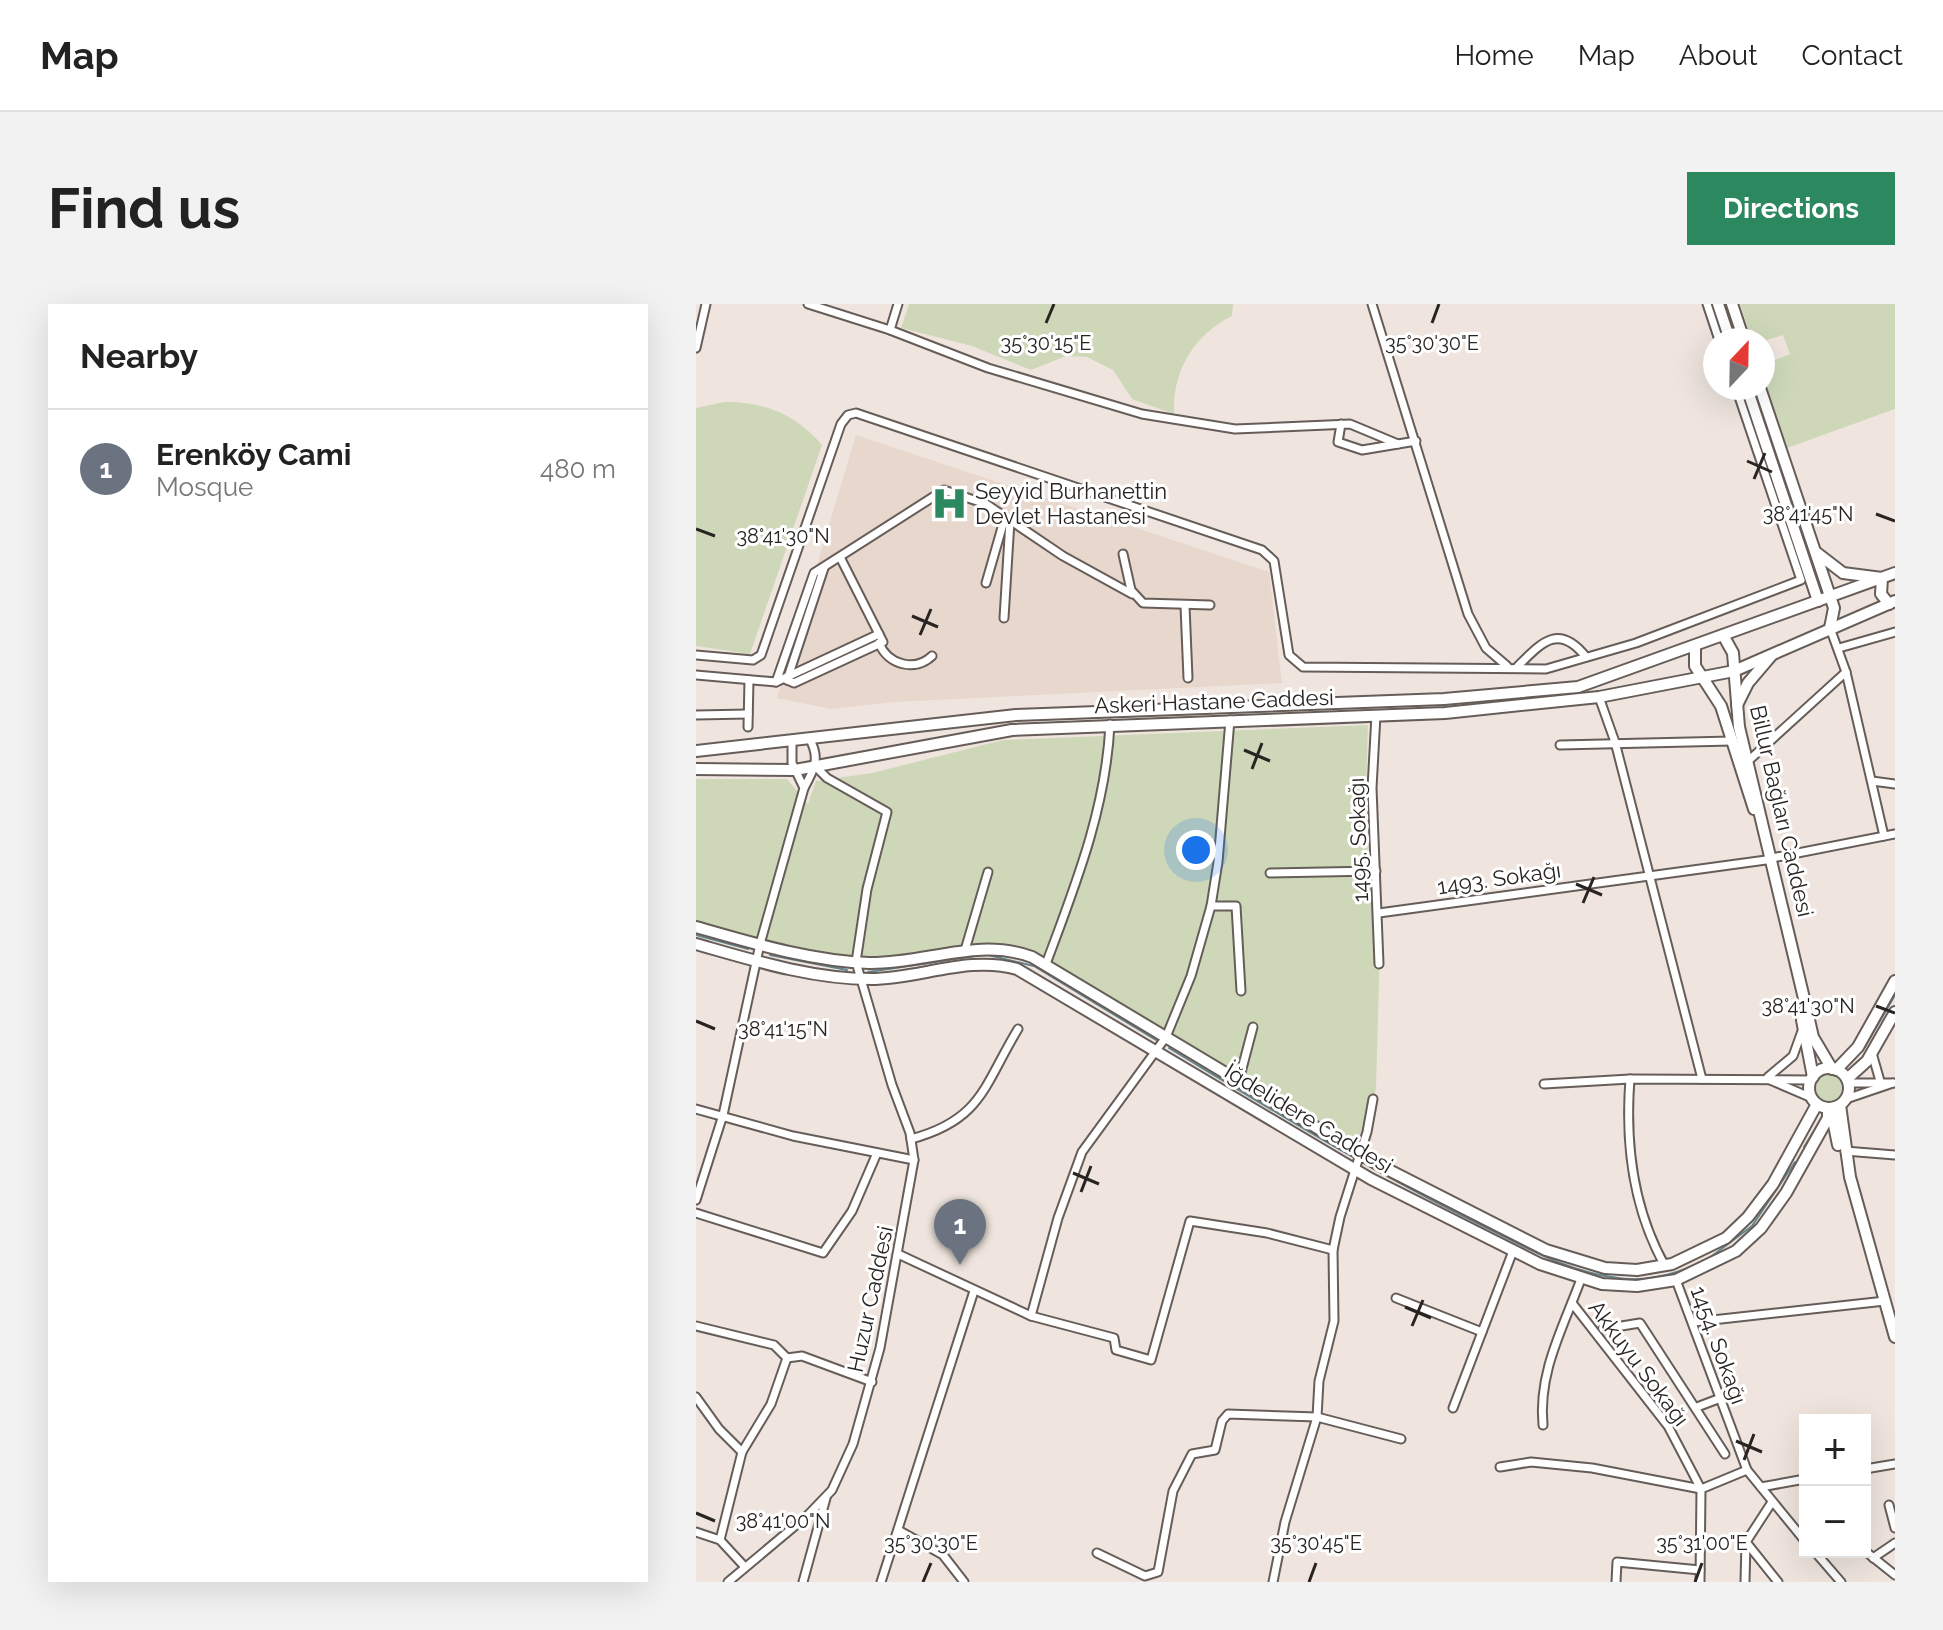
<!DOCTYPE html>
<meta charset="utf-8">
<style>
:root{--surface:#fff;--page:#f2f2f2;--text:#222;--muted:#767676;--line:#e0e0e0;--accent:#2b885f}
body{margin:0;font-family:Raleway,sans-serif;background:var(--page);color:var(--text)}
.controls{position:absolute;right:24px;bottom:24px;display:grid;overflow:hidden;border-radius:0px;box-shadow:0 8px 32px #0002}
.controls button{width:72px;height:72px;display:grid;place-items:center;padding:0;border:0;border-bottom:2px solid var(--line);background:var(--surface);color:var(--text);font:40px sans-serif}
.compass{position:absolute;left:1007px;top:24px;width:72px;height:72px;border-radius:50%;background:var(--surface);box-shadow:0 8px 32px #0002;rotate:22deg}
.you{position:absolute;left:500px;top:546px;width:28px;height:28px;margin:-20px;border:6px solid #fff;border-radius:50%;background:#1a73e8;box-shadow:0 0 0 12px #1a73e833}
.badge{display:grid;place-items:center;width:52px;height:52px;border-radius:50%;background:var(--accent);color:#fff;font-size:26px;font-weight:700}
.pin{position:absolute;translate:-50% -66px;filter:drop-shadow(0 2px 4px #0008)}
.pin::after{content:'';position:absolute;top:42px;width:28px;height:24px;background:inherit;clip-path:polygon(0 0,100% 0,50% 100%)}
.list{margin:0;padding:0;list-style:none}
h2{display:flex;justify-content:space-between;align-items:center;height:104px;margin:0;padding:0 32px;font-size:34px}
h2 small{font-size:26px;font-weight:400;color:var(--muted)}
.list li{display:grid;grid-template-columns:52px 1fr auto;gap:24px;align-items:center;box-sizing:border-box;height:120px;padding:0 32px;border-top:2px solid var(--line)}
.list b{display:block;font-size:30px;white-space:nowrap}
.list p{margin:0;font-size:26px;white-space:nowrap;color:var(--muted)}
.list em{font-size:26px;font-style:normal;color:var(--muted)}
.map{position:relative;flex:none;width:1199px;height:1278px;overflow:hidden;border-radius:0px}
header{display:flex;align-items:center;gap:48px;box-sizing:border-box;height:112px;padding:0 40px;background:var(--surface);border-bottom:2px solid var(--line)}
header strong{font-size:38px}
nav{display:flex;gap:44px;margin-inline-start:auto;font-size:28px}
.intro{display:flex;align-items:center;justify-content:space-between;box-sizing:border-box;height:192px;padding:0 48px}
h1{margin:0;font-size:56px}
.button{padding:20px 36px;border-radius:0px;background:var(--accent);color:#fff;font-size:28px;font-weight:700}
main{display:flex;gap:48px;padding:0 48px}
aside{flex:1;background:var(--surface);border-radius:0px;box-shadow:0 8px 32px #0002}
.map>svg:first-child{display:block}
.built{fill:#e8d7cc}
.green{fill:#ced8b9}
.lines{fill:none;stroke-linecap:round;stroke-linejoin:round}
.stream{stroke:#62858f;stroke-width:2}
.street-casing{stroke:#665d58;stroke-width:11}
.secondary-casing{stroke:#665d58;stroke-width:14}
.street{stroke:#fff;stroke-width:7}
.secondary{stroke:#fff;stroke-width:10}
.ticks{fill:none;stroke:#282422;stroke-width:3}
.labels{text-anchor:middle;stroke-width:6;stroke-linejoin:round;paint-order:stroke}
.poi-label{font-size:22px;fill:#282422;stroke:#fff;text-anchor:start}
.street-label{font-size:22px;fill:#282422;stroke:#fff}
.ticks-label{font-size:20px;text-anchor:middle;fill:#282422;stroke:#fff;stroke-width:6;stroke-linejoin:round;paint-order:stroke}
</style>
<header>
<strong>Map</strong>
<nav><a>Home</a><a>Map</a><a>About</a><a>Contact</a></nav>
</header>
<div class="intro"><h1>Find us</h1><a class="button">Directions</a></div>
<main>
<aside>
<h2>Nearby<small></small></h2>
<ul class="list">
<li><span class="badge" style="background:#6b7280">1</span><div><b>Erenköy Cami</b><p>Mosque</p></div><em>480 m</em></li>
</ul>
</aside>
<div class="map">
<svg width="1199" height="1278" viewBox="0 0 1199 1278">
<rect width="100%" height="100%" fill="#efe5de"/>
<polygon class="built" points="160,131 573,268 586,379 198,398 135,405 81,394"/>
<g class="green">
<path d="M213,0H537L536,12C498,31 476,67 478,110L436,95L417,66L391,53L370,52L335,66L276,42L205,24Z"/>
<polygon points="1044,0 1199,0 1199,105 1091,144 1067,73 1067,61 1094,50 1087,31 1067,37 1055,33"/>
<path d="M28,98C68,97 101,111 126,141L54,350L0,342V104Z"/>
<path d="M672,421L669,524L684,640L680,785L659,845L323,646C278,634 235,653 189,654C129,654 59,632 0,619V475H91L112,500L120,477L176,469L307,436Z"/>
<circle cx="1133" cy="784" r="13"/>
</g>
<g class="lines">
<g class="stream">
<polyline points="0,631 52,645"/>
<polyline points="74,651 151,666"/>
<polyline points="292,651 338,662 460,736"/>
<polyline points="172,668 286,651"/>
<path d="M473,744C576,806 678,869 787,922C832,944 871,968 922,974C948,978 976,971 1000,961"/>
<polyline points="1167,746 1199,691"/>
<polyline points="1108,843 1123,819"/>
<polyline points="1012,955 1056,922 1099,858"/>
</g>
<defs>
<g id="street">
<polyline points="112,0 194,26 292,64 446,110 539,125 654,120 702,140"/>
<polyline points="676,0 772,310 790,344 811,362"/>
<polyline points="1011,0 1023,36"/>
<polyline points="194,26 202,0"/>
<polyline points="0,44 10,0"/>
<polyline points="645,120 642,138 666,146 720,137"/>
<polyline points="427,250 435,286 447,299 514,301"/>
<polyline points="290,279 309,213"/>
<polyline points="489,302 492,374"/>
<polyline points="308,314 314,217"/>
<polyline points="1134,324 1150,368 1188,532"/>
<path d="M183,339C192,361 219,368 236,352"/>
<polyline points="1143,344 1199,328"/>
<polyline points="0,351 57,356 65,351 145,120 152,111 160,109 566,246 578,257 593,351 607,363 850,365 940,339 1105,276 1040,84"/>
<path d="M822,362C846,338 863,319 890,353"/>
<polyline points="0,371 80,378 183,330"/>
<polyline points="91,376 98,379 187,338 144,253"/>
<polyline points="91,376 128,264"/>
<polyline points="80,378 118,269 248,186 290,200 367,252 436,290"/>
<polyline points="903,393 919,438 1006,775"/>
<polyline points="0,411 52,410"/>
<polyline points="680,411 676,484 683,660"/>
<polyline points="52,423 53,376"/>
<polyline points="96,436 96,459 108,484"/>
<polyline points="864,441 1036,437"/>
<polyline points="1051,458 1150,368"/>
<polyline points="1176,477 1199,480"/>
<polyline points="1076,554 1199,530"/>
<polyline points="574,569 680,567"/>
<polyline points="515,602 540,602 545,687"/>
<polyline points="683,609 1070,556"/>
<polyline points="269,646 292,568"/>
<path d="M350,660C379,582 410,505 414,420"/>
<polyline points="1176,749 1184,777"/>
<polyline points="1072,773 1097,752 1106,727"/>
<path d="M934,775C929,840 937,905 969,962"/>
<polyline points="543,776 557,723"/>
<polyline points="1074,776 1116,794"/>
<polyline points="1153,779 1197,779"/>
<polyline points="848,780 934,775 1115,776"/>
<polyline points="1150,795 1197,779"/>
<polyline points="0,805 97,832 218,856"/>
<path d="M215,835C286,816 288,781 322,725"/>
<polyline points="1149,847 1199,851"/>
<path d="M0,896L27,811L64,640L108,484C118,466 125,454 113,434"/>
<polyline points="0,909 127,949 156,907 181,849"/>
<polyline points="202,950 335,1012 418,1034 420,1046 455,1056 494,917 571,929 637,946"/>
<polyline points="980,976 1051,1166 1109,1237"/>
<polyline points="700,994 786,1028"/>
<polyline points="876,999 972,1122 1005,1185 1004,1278"/>
<polyline points="335,1012 362,914 386,848 470,733 495,672 515,602 522,558 534,416"/>
<polyline points="998,1018 1189,997"/>
<polyline points="0,1022 78,1041 91,1054 75,1100 46,1148 24,1236"/>
<polyline points="907,1025 944,1019 1029,1150"/>
<polyline points="91,1054 106,1052 176,1078"/>
<polyline points="0,1093 23,1125 46,1148"/>
<polyline points="1001,1103 1022,1095"/>
<polyline points="757,1104 817,947"/>
<path d="M847,1121C842,1068 867,1024 885,975"/>
<polyline points="804,1163 835,1158 896,1164 1005,1185 1051,1166"/>
<polyline points="1169,1165 1199,1160"/>
<polyline points="1065,1183 1109,1175"/>
<polyline points="1193,1201 1199,1224"/>
<polyline points="204,1227 247,1251 268,1278"/>
<polyline points="0,1228 24,1236 48,1262"/>
<polyline points="1050,1238 1082,1278"/>
<polyline points="1169,1247 1199,1271"/>
<polyline points="1119,1248 1145,1278"/>
<polyline points="401,1249 449,1272 462,1268 477,1187 496,1150 519,1146 526,1117 532,1110 621,1113 705,1135"/>
<polyline points="1177,1254 1199,1239"/>
<polyline points="32,1278 112,1211 136,1186 157,1140 184,1044 218,856 214,829 196,781 160,658 171,585 191,508 131,474 120,463"/>
<polyline points="107,1278 130,1194"/>
<polyline points="185,1278 278,987"/>
<polyline points="577,1278 589,1218 621,1113 623,1077 638,1017 637,946 644,913 671,828 677,795"/>
<polyline points="920,1278 921,1258 1004,1266"/>
<polyline points="1049,1278 1050,1238 1076,1198"/>
</g>
<g id="secondary">
<polyline points="1022,0 1034,36"/>
<polyline points="1036,0 1048,36"/>
<polyline points="1051,84 1122,297"/>
<polyline points="1064,84 1138,304 1134,324"/>
<polyline points="1121,249 1147,269 1186,274 1185,290 1193,300"/>
<polyline points="1027,331 1037,349 1043,423 1111,707 1117,733 1136,765"/>
<polyline points="999,342 999,362 1025,402 1058,505"/>
<polyline points="1041,401 1052,379 1075,352"/>
<polyline points="0,447 320,411 748,395 882,383 1199,269"/>
<polyline points="0,465 99,466 316,426 749,409 903,393 1038,367 1199,297"/>
<path d="M0,623C56,639 115,657 173,659C230,660 281,633 336,653L683,861L850,946L909,964L941,966L976,960L1030,934L1052,913L1077,880L1121,800"/>
<path d="M0,640C56,656 116,675 175,675C223,675 273,651 321,665L675,875L844,960L906,980L941,982L980,976L1040,947L1065,924L1090,889L1132,814V804"/>
<polyline points="1106,716 1117,773"/>
<circle cx="1133" cy="784" r="20"/>
<polyline points="1140,766 1162,743 1199,677"/>
<polyline points="1151,775 1171,757 1199,708"/>
<polyline points="1144,801 1154,873 1199,1033"/>
<polyline points="1135,806 1142,841"/>
</g>
</defs>
<use href="#street" class="street-casing"/>
<use href="#secondary" class="secondary-casing"/>
<use href="#street" class="street"/>
<use href="#secondary" class="secondary"/>
</g>
<path class="ticks" d="M350,19L358,0M736,19L743,0M1051,157L1076,168M1058,175L1069,149M1180,210L1199,217M0,225L19,232M216,312L242,323M224,331L235,305M548,446L574,457M556,465L566,439M880,580L906,591M887,599L898,573M1180,702L1199,709M0,717L19,725M377,869L403,880M385,888L395,862M709,1003L735,1014M716,1022L727,996M1040,1137L1066,1148M1048,1156L1058,1130M0,1209L19,1217M227,1278L235,1259M613,1278L620,1259M999,1278L1006,1259"/>
<defs>
<symbol id="hospital-bare" viewBox="-9 -9 18 18"><path d="M-5-5h3v3.5h4V-5h3V5h-3V1.5h-4V5h-3Z" fill="#2b885f" stroke="#fff" stroke-width="2.5" paint-order="stroke"/></symbol>
</defs>
<g fill-rule="evenodd">
<use href="#hospital-bare" x="228" y="174" width="51" height="51"/>
</g>
<g class="labels">
<g class="poi-label">
<text x="279" y="195">Seyyid Burhanettin<tspan x="279" dy="25">Devlet Hastanesi</tspan></text>
</g>
<g class="street-label">
<text transform="translate(518 397) rotate(-2)" y="8">Askeri Hastane Caddesi</text>
<text transform="translate(1086 507) rotate(77)" y="8">Billur Bağları Caddesi</text>
<text transform="translate(662 536) rotate(-92)" y="8">1495. Sokağı</text>
<text transform="translate(803 574) rotate(-8)" y="8">1493. Sokağı</text>
<text transform="translate(613 814) rotate(31)" y="8">İğdelidere Caddesi</text>
<text transform="translate(174 995) rotate(-78)" y="8">Huzur Caddesi</text>
<text transform="translate(1023 1041) rotate(70)" y="8">1454. Sokağı</text>
<text transform="translate(943 1059) rotate(53)" y="8">Akkuyu Sokağı</text>
</g>
</g>
<g class="ticks-label">
<text x="350" y="46">35°30'15"E</text>
<text x="736" y="46">35°30'30"E</text>
<text x="1112" y="217">38°41'45"N</text>
<text x="87" y="239">38°41'30"N</text>
<text x="1112" y="709">38°41'30"N</text>
<text x="87" y="732">38°41'15"N</text>
<text x="87" y="1224">38°41'00"N</text>
<text x="235" y="1246">35°30'30"E</text>
<text x="620" y="1246">35°30'45"E</text>
<text x="1006" y="1246">35°31'00"E</text>
</g>
</svg>
<div class="controls">
<button>+</button>
<button>−</button>
</div>
<svg class="compass" viewBox="-18 -18 36 36"><path d="M0-13l5 13h-10z" fill="#e53935"/><path d="M0 13l5-13h-10z" fill="#767676"/></svg>
<div class="you"></div>
<div class="pin badge" style="left:264px;top:961px;background:#6b7280">1</div>
</div>
</main>
